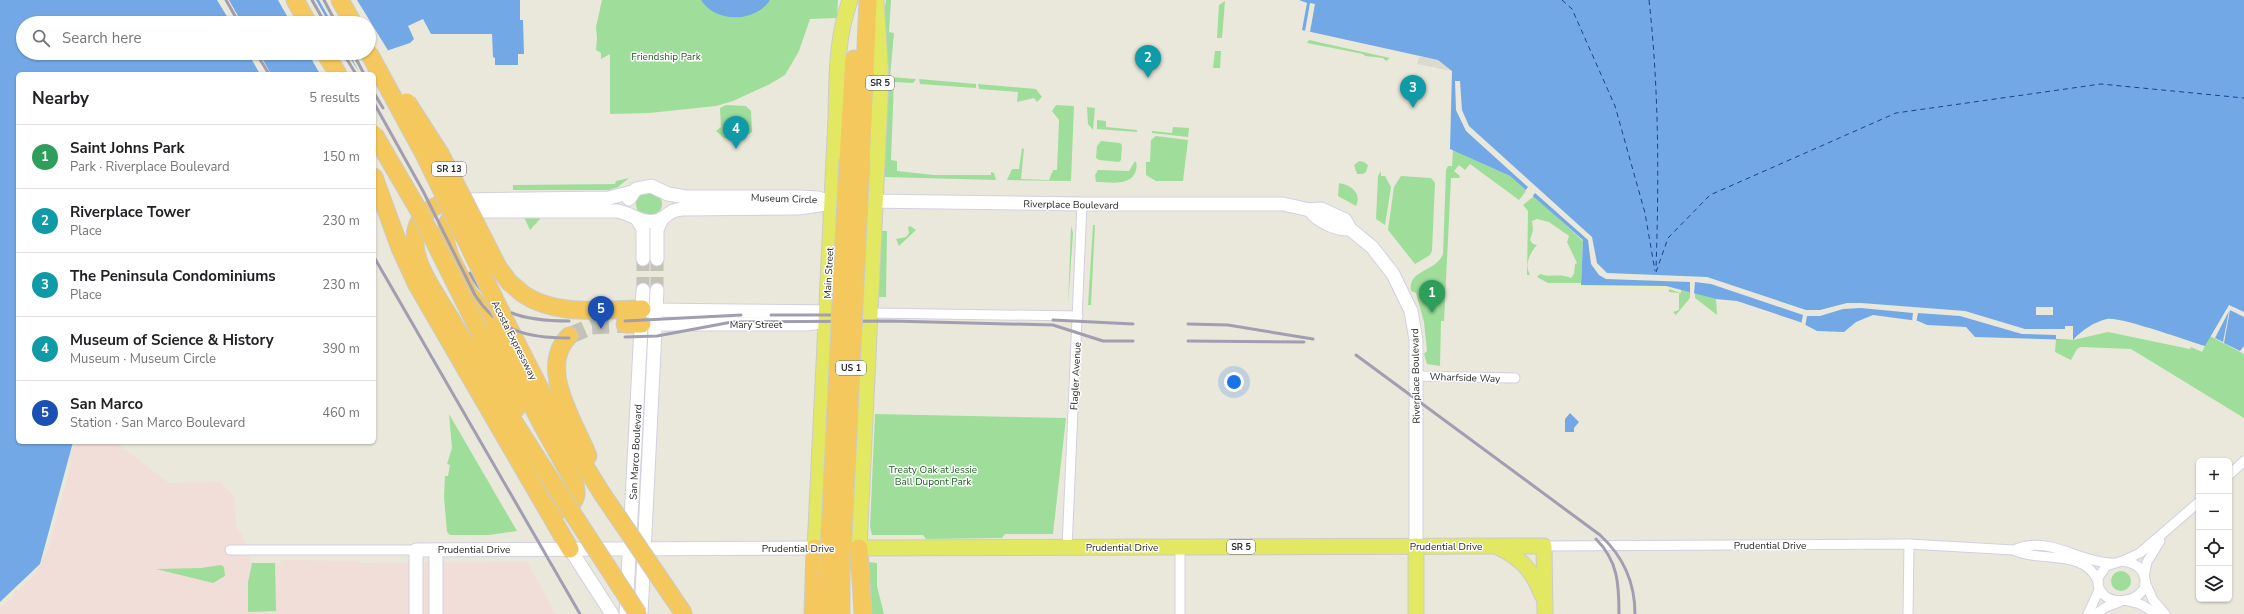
<!DOCTYPE html>
<meta charset="utf-8">
<style>
:root{--surface:#fff;--page:#f6f6f6;--text:#202124;--muted:#757577;--line:#e0e0e0;--accent:#5343ef}
body{margin:0;font-family:"Nunito Sans",sans-serif;background:var(--page);color:var(--text)}
.controls{position:absolute;right:12px;bottom:12px;display:grid;overflow:hidden;border-radius:6px;box-shadow:0 1px 3px #0004}
.controls button{width:36px;height:36px;display:grid;place-items:center;padding:0;border:0;border-bottom:1px solid var(--line);background:var(--surface);color:var(--text);font:20px sans-serif}
.you{position:absolute;left:1234px;top:382px;width:14px;height:14px;margin:-10px;border:3px solid #fff;border-radius:50%;background:#1a73e8;box-shadow:0 0 0 6px #1a73e833}
.badge{display:grid;place-items:center;width:26px;height:26px;border-radius:50%;background:var(--accent);color:#fff;font-size:13px;font-weight:700}
.pin{position:absolute;translate:-50% -33px;filter:drop-shadow(0 1px 2px #0008)}
.pin::after{content:'';position:absolute;top:21px;width:14px;height:12px;background:inherit;clip-path:polygon(0 0,100% 0,50% 100%)}
.list{margin:0;padding:0;list-style:none}
h2{display:flex;justify-content:space-between;align-items:center;height:52px;margin:0;padding:0 16px;font-size:17px}
h2 small{font-size:13px;font-weight:400;color:var(--muted)}
.list li{display:grid;grid-template-columns:26px 1fr auto;gap:12px;align-items:center;box-sizing:border-box;height:64px;padding:0 16px;border-top:1px solid var(--line)}
.list b{display:block;font-size:15px;white-space:nowrap}
.list p{margin:0;font-size:13px;white-space:nowrap;color:var(--muted)}
.list em{font-size:13px;font-style:normal;color:var(--muted)}
.icon{flex:none;width:22px;height:22px;fill:none;stroke:currentColor;stroke-width:2;stroke-linecap:round;stroke-linejoin:round}
.map{position:relative;flex:none;width:2244px;height:614px;overflow:hidden}
.search{position:absolute;background:var(--surface);box-shadow:0 1px 3px #0004;left:16px;top:16px;width:360px;height:44px;display:flex;align-items:center;gap:10px;box-sizing:border-box;padding:0 14px;border-radius:22px;color:var(--muted);font-size:15px}
.panel{position:absolute;background:var(--surface);box-shadow:0 1px 3px #0004;left:16px;top:72px;width:360px;height:372px;border-radius:6px}
.map>svg:first-child{display:block}
.medical{fill:#f1ded8}
.green{fill:#9ede9a}
.sand{fill:#e8eebf}
.plaza{fill:#dbdad1}
.water{fill:#73a8e7;fill-rule:evenodd}
.pier{fill:#eae8db}
.lines{fill:none;stroke-linecap:round;stroke-linejoin:round}
.ferry{stroke:#154390;stroke-width:1;stroke-dasharray:5 4;stroke-linecap:butt}
.secondary-tunnel{stroke:#c3c2b7;stroke-width:13;stroke-dasharray:13 6;stroke-linecap:butt}
.highway-tunnel{stroke:#c3c2b7;stroke-width:17;stroke-dasharray:17 8;stroke-linecap:butt}
.street-casing{stroke:#d2d0e1;stroke-width:11}
.secondary-casing{stroke:#d2d0e1;stroke-width:15}
.primary-casing{stroke:#cbcbcb;stroke-width:17}
.highway-casing{stroke:#cbcbcb;stroke-width:19}
.street{stroke:#fff;stroke-width:9}
.secondary{stroke:#fff;stroke-width:13}
.primary{stroke:#e2e862;stroke-width:15}
.highway{stroke:#f4c85c;stroke-width:17}
.rail{stroke:#a19eb2;stroke-width:3}
.highway-bridge-casing{stroke:#cbcbcb;stroke-width:19;stroke-linecap:butt}
.highway-bridge{stroke:#f4c85c;stroke-width:17}
.labels{text-anchor:middle;stroke-width:3;stroke-linejoin:round;paint-order:stroke}
.shield{fill:#fff;stroke:#686868;stroke-width:1}
.shield-label{font-size:9px;font-weight:bold;fill:#282828}
.park-label{font-size:10px;fill:#1d6022;stroke:#fff}
.street-label{font-size:10px;fill:#282828;stroke:#fff}
</style>
<div class="map">
<svg width="2244" height="614" viewBox="0 0 2244 614">
<rect width="100%" height="100%" fill="#eae8db"/>
<polygon class="medical" points="80,442 115,442 169,483 220,482 234,496 236,526 243,537 252,563 281,563 281,560 359,561 359,563 527,562 556,614 0,614 0,607 15,596 13,595 15,590 18,590 35,574 48,550 71,464 70,451"/>
<g class="green">
<polygon points="602,0 838,0 837,18 810,19 799,51 785,75 770,84 733,101 716,106 649,113 610,114 610,54 601,59 601,53 596,50 597,38 596,27"/>
<polygon points="886,0 891,0 889,32 894,33 890,77 916,79 913,83 894,82 891,160 897,161 897,171 934,175 991,175 991,172 994,173 996,180 884,177 883,20"/>
<polygon points="1225,1 1222,38 1217,38 1219,5"/>
<polygon points="1309,40 1390,58 1386,61 1383,58 1365,56 1363,54 1307,43"/>
<polygon points="1215,51 1221,51 1220,68 1213,68"/>
<polygon points="919,79 976,84 976,88 920,84"/>
<polygon points="978,84 1036,89 1042,97 1037,102 1034,98 1017,102 1018,92 979,89"/>
<polygon points="726,105 746,106 751,111 752,132 749,134 729,135 725,139 716,131 721,127 720,108"/>
<polygon points="1056,105 1074,106 1071,181 1007,180 1012,169 1019,169 1022,148 1024,149 1021,179 1049,180 1053,170 1057,170 1059,120 1052,111"/>
<polygon points="1087,107 1095,108 1093,130 1088,124"/>
<polygon points="1097,120 1106,121 1106,127 1137,130 1137,132 1097,129"/>
<polygon points="1173,127 1189,128 1188,137 1152,133 1152,131 1172,133"/>
<polygon points="1156,136 1188,140 1183,181 1156,181 1146,175 1146,162 1150,162 1151,140"/>
<polygon points="1101,141 1120,143 1122,145 1121,160 1119,162 1099,160 1096,158 1097,146"/>
<path d="M1453,150L1510,176L1527,190L1519,200L1470,164L1465,170L1459,165L1454,171L1460,176L1459,178H1451L1444,321H1441L1440,366L1427,364L1424,354L1427,351L1424,322L1416,293L1411,291C1407,270 1436,272 1443,254L1446,170L1448,166H1452Z"/>
<path d="M1135,161C1137,163 1137,166 1136,170C1132,187 1109,182 1096,182L1095,175L1098,170L1129,171Z"/>
<polygon points="1359,161 1364,162 1368,165 1366,172 1363,174 1357,174 1354,165"/>
<polygon points="1381,171 1381,176 1385,176 1391,187 1385,225 1376,219 1378,176"/>
<polygon points="1401,176 1431,178 1435,183 1432,251 1430,255 1415,264 1388,230 1394,187"/>
<polygon points="629,178 618,187 609,190 513,190 513,185 615,184 616,181"/>
<path d="M1339,183C1351,185 1362,193 1356,206L1338,196Z"/>
<circle cx="649" cy="204" r="13"/>
<path d="M1534,196L1583,241L1581,283H1548L1537,277L1540,274C1550,278 1560,273 1571,278L1574,274L1575,264L1577,263L1567,242L1569,236L1549,222L1537,219L1532,221L1533,230L1530,240L1533,244L1537,245C1530,253 1524,264 1530,275H1527L1528,211L1523,205Z"/>
<polygon points="523,215 540,216 540,219 530,230"/>
<polygon points="1093,225 1095,225 1091,305 1088,305"/>
<polygon points="1071,226 1073,233 1068,306"/>
<polygon points="908,227 910,226 916,230 899,246 896,239 906,237 909,233"/>
<polygon points="880,231 887,231 886,297 879,297 877,291"/>
<polygon points="1669,289 1681,293 1681,290 1690,292 1690,298 1676,315 1673,312 1679,310 1679,293 1669,292"/>
<polygon points="1695,293 1716,299 1717,315 1695,298"/>
<polygon points="2108,332 2190,349 2191,347 2202,352 2210,336 2244,354 2244,418 2131,349 2081,347 2077,349 2071,360 2055,352 2056,339 2073,340"/>
<polygon points="449,414 517,531 489,535 450,535 447,532 444,497 445,476 448,476 450,465 447,464 452,448"/>
<polygon points="875,414 1066,418 1053,534 1005,534 1002,538 926,539 923,535 872,535 870,527"/>
<polygon points="868,562 877,563 877,586 884,614 871,614"/>
<polygon points="252,563 275,563 276,611 248,612 248,582"/>
<polygon points="221,565 224,567 225,576 213,583 156,569 201,568"/>
<circle cx="2121" cy="581" r="10"/>
</g>
<polygon class="sand" points="1576,283 1581,283 1581,285 1666,286 1681,290 1680,293 1672,289 1580,288"/>
<polygon class="plaza" points="1456,37 1452,81 1452,71 1417,64 1419,57 1425,57"/>
<g class="water">
<path d="M0,0H520V20H523L524,54H518V65H495V58L493,57L492,34H431L423,19L408,26L414,39L410,43L389,50L352,74H18V442H73L40,564L0,602ZM23,23H369V53H23Z"/>
<path d="M701,0H770C755,23 715,23 701,0Z"/>
<path d="M1299,0H2244V312L2229,305L2205,346C2188,341 2119,316 2107,319C2094,322 2082,330 2073,340L1975,337L1966,327L1927,325L1918,321L1873,315L1856,322L1844,332L1817,331L1800,322L1737,301L1716,299L1666,286L1581,285L1583,240L1510,176L1450,149L1452,71L1438,60L1302,30L1307,3Z"/>
<polygon points="2230,310 2244,317 2244,346 2240,351 2224,343"/>
<polygon points="2229,311 2223,342 2215,338"/>
<polygon points="1570,413 1579,422 1574,428 1574,432 1565,432 1565,419"/>
</g>
<g class="pier">
<polygon points="217,0 229,0 242,23 231,23"/>
<polygon points="278,0 316,0 329,23 291,23"/>
<polygon points="319,0 357,0 389,52 365,68 363,67 364,69 359,72 349,53 369,53 369,23 332,23"/>
<polygon points="1310,3 1315,4 1310,32 1305,31"/>
<polygon points="248,53 259,53 271,74 260,74"/>
<polygon points="308,53 347,53 359,72 356,74 320,74"/>
<polygon points="1455,81 1460,81 1462,110 1469,126 1592,237 1597,263 1607,273 1707,277 1806,310 1820,310 1847,303 1861,303 1965,311 2025,329 2065,329 2065,326 2073,326 2073,340 2056,339 2056,335 2022,334 1960,316 1918,313 1916,323 1912,322 1913,313 1861,308 1843,309 1820,316 1807,316 1805,327 1801,325 1803,315 1711,284 1695,282 1694,294 1690,294 1690,282 1606,279 1599,275 1591,264 1588,240 1535,193 1532,197 1525,191 1528,187 1466,131 1456,110"/>
<rect x="2036" y="307" width="17" height="8"/>
</g>
<g class="lines">
<g class="ferry">
<polyline points="1562,0 1572,9 1615,106 1645,213 1655,271"/>
<path d="M1649,0C1659,89 1659,180 1656,269"/>
<polyline points="1656,272 1668,238 1710,195 1896,113 2101,84 2244,98"/>
</g>
<g class="secondary-tunnel">
<polyline points="643,290 643,259"/>
<polyline points="657,290 657,259"/>
</g>
<polyline class="highway-tunnel" points="569,336 592,326 625,324"/>
<defs>
<g id="street">
<polyline points="870,313 1078,316"/>
<polyline points="1416,376 1515,378"/>
<polyline points="2229,475 2244,461"/>
<path d="M1544,546L1909,544L2014,550C2039,563 2084,548 2098,581"/>
<polyline points="1067,548 1082,204"/>
<polyline points="230,550 416,550"/>
<path d="M2014,550C2047,534 2080,563 2112,563"/>
<path d="M2122,561C2130,562 2139,564 2143,573C2158,603 2095,614 2098,578L2106,566Z"/>
<polyline points="2123,561 2140,553 2199,502"/>
<polyline points="2144,576 2147,562 2160,541"/>
<polyline points="2145,582 2153,600 2165,614"/>
<polyline points="2128,601 2140,604 2157,614"/>
<polyline points="1180,614 1180,547"/>
<polyline points="1908,614 1909,544"/>
<polyline points="2088,614 2099,590"/>
<polyline points="2096,614 2106,607 2119,602"/>
</g>
<g id="secondary">
<path d="M632,192L609,198L460,200L466,211H617C632,213 643,226 659,220C669,216 668,210 683,209L798,208L841,202"/>
<polyline points="629,199 636,189 651,186 668,194 686,197 799,197 818,198 830,202"/>
<polyline points="865,201 1082,204 1283,204 1310,210 1321,209 1345,220 1350,229 1372,247 1393,274 1411,311 1416,340 1416,546"/>
<path d="M1310,210C1317,221 1337,230 1350,229"/>
<polyline points="637,219 643,229 643,259"/>
<polyline points="657,259 657,230 662,218"/>
<polyline points="648,310 836,312"/>
<polyline points="649,324 807,324 835,320"/>
<polyline points="570,549 612,614"/>
<polyline points="436,550 436,614"/>
<polyline points="416,614 416,550 815,548"/>
<polyline points="626,614 643,290"/>
<polyline points="641,614 657,290"/>
</g>
<g id="primary">
<polyline points="1416,546 1416,614"/>
<path d="M1498,547C1521,558 1533,571 1542,595"/>
<path d="M825,548H815L836,118C837,77 836,40 850,0"/>
<polyline points="847,548 1544,546 1545,614"/>
<polyline points="859,548 881,78 876,0"/>
</g>
<g id="highway">
<polyline points="295,0 308,23"/>
<polyline points="340,0 353,23"/>
<polyline points="325,53 338,74"/>
<polyline points="848,159 854,59"/>
<polyline points="861,160 868,0"/>
<polyline points="374,177 400,248 417,285 570,549"/>
<path d="M460,200C434,202 413,215 415,245C417,270 437,295 449,316C484,376 521,433 558,491"/>
<path d="M466,211L453,214L447,224L446,244L450,256L469,294L487,316L541,423L574,482C580,497 572,511 554,509"/>
<path d="M523,294C557,317 603,309 642,309"/>
<polyline points="503,316 555,418 601,492"/>
<polyline points="625,324 642,324"/>
<polyline points="479,331 516,409"/>
<path d="M569,336C537,368 575,422 588,456"/>
<polyline points="859,548 863,614"/>
<polyline points="841,577 841,614"/>
<polyline points="813,614 815,548"/>
<polyline points="827,614 828,577"/>
</g>
</defs>
<use href="#street" class="street-casing"/>
<use href="#secondary" class="secondary-casing"/>
<use href="#primary" class="primary-casing"/>
<use href="#highway" class="highway-casing"/>
<use href="#street" class="street"/>
<use href="#secondary" class="secondary"/>
<use href="#primary" class="primary"/>
<use href="#highway" class="highway"/>
<g class="rail">
<polyline points="226,0 239,23"/>
<polyline points="312,0 325,23"/>
<polyline points="324,0 336,23"/>
<polyline points="256,53 269,74"/>
<polyline points="343,53 356,74"/>
<polyline points="353,53 364,74"/>
<polyline points="374,93 383,108"/>
<path d="M374,103L423,191L475,295C499,332 528,338 569,338"/>
<polyline points="374,257 580,614"/>
<path d="M470,273C492,315 525,321 569,321"/>
<polyline points="771,315 831,315"/>
<polyline points="1053,320 1133,324"/>
<polyline points="625,321 741,315"/>
<polyline points="1188,324 1228,325 1313,339"/>
<polyline points="625,337 657,336 732,322 891,321 1053,325 1103,341 1133,341"/>
<polyline points="1188,341 1304,342"/>
<path d="M1356,355L1600,535C1623,556 1635,582 1635,614"/>
<path d="M1596,539C1618,561 1619,584 1619,614"/>
</g>
<defs>
<g id="highway-bridge">
<polyline points="369,53 425,156 503,316"/>
<polyline points="407,102 441,155 498,267 509,282 523,294"/>
<polyline points="374,134 419,211 479,331"/>
<polyline points="558,491 638,614"/>
<polyline points="601,492 684,614"/>
<polyline points="828,577 848,159"/>
<polyline points="841,577 861,160"/>
</g>
</defs>
<use href="#highway-bridge" class="highway-bridge-casing"/>
<use href="#highway-bridge" class="highway-bridge"/>
</g>
<g class="labels">
<g class="shield">
<rect x="866" y="76" width="28" height="14" rx="3"/>
<rect x="432" y="162" width="34" height="14" rx="3"/>
<rect x="836" y="361" width="30" height="14" rx="3"/>
<rect x="1227" y="540" width="28" height="14" rx="3"/>
</g>
<g class="shield-label">
<text x="880" y="86">SR 5</text>
<text x="449" y="172">SR 13</text>
<text x="851" y="371">US 1</text>
<text x="1241" y="550">SR 5</text>
</g>
<g class="park-label">
<text x="666" y="60">Friendship Park</text>
<text x="933" y="473">Treaty Oak at Jessie<tspan x="933" dy="12">Ball Dupont Park</tspan></text>
</g>
<g class="street-label">
<text transform="translate(784 198) rotate(2)" y="4">Museum Circle</text>
<text transform="translate(1071 204) rotate(1)" y="4">Riverplace Boulevard</text>
<text transform="translate(828 273) rotate(-87)" y="4">Main Street</text>
<text x="756" y="328">Mary Street</text>
<text transform="translate(515 340) rotate(63)" y="4">Acosta Expressway</text>
<text transform="translate(1075 376) rotate(-87)" y="4">Flagler Avenue</text>
<text transform="translate(1415 376) rotate(-91)" y="4">Riverplace Boulevard</text>
<text transform="translate(1465 377) rotate(2)" y="4">Wharfside Way</text>
<text transform="translate(635 452) rotate(-87)" y="4">San Marco Boulevard</text>
<text x="1770" y="549">Prudential Drive</text>
<text x="1446" y="550">Prudential Drive</text>
<text x="1122" y="551">Prudential Drive</text>
<text x="798" y="552">Prudential Drive</text>
<text x="474" y="553">Prudential Drive</text>
</g>
</g>
</svg>
<div class="controls">
<button>+</button>
<button>−</button>
<button><svg class="icon" aria-label="locate" viewBox="0 0 24 24"><circle cx="12" cy="12" r="6"/><path d="M12 2v4M12 18v4M2 12h4M18 12h4"/></svg></button>
<button><svg class="icon" aria-label="layers" viewBox="0 0 24 24"><path d="M12 4l9 5-9 5-9-5zM3 14l9 5 9-5"/></svg></button>
</div>
<div class="you"></div>
<div class="pin badge" style="left:1432px;top:313px;background:#2e9e5b">1</div>
<div class="pin badge" style="left:1148px;top:78px;background:#0f9aa8">2</div>
<div class="pin badge" style="left:1413px;top:108px;background:#0f9aa8">3</div>
<div class="pin badge" style="left:736px;top:149px;background:#0f9aa8">4</div>
<div class="pin badge" style="left:601px;top:329px;background:#1a4fb4">5</div>
<div class="search"><svg class="icon" aria-label="search" viewBox="0 0 24 24"><circle cx="10" cy="10" r="6"/><path d="M15 15l6 6"/></svg>Search here</div>
<section class="panel">
<h2>Nearby<small>5 results</small></h2>
<ul class="list">
<li><span class="badge" style="background:#2e9e5b">1</span><div><b>Saint Johns Park</b><p>Park · Riverplace Boulevard</p></div><em>150 m</em></li>
<li><span class="badge" style="background:#0f9aa8">2</span><div><b>Riverplace Tower</b><p>Place</p></div><em>230 m</em></li>
<li><span class="badge" style="background:#0f9aa8">3</span><div><b>The Peninsula Condominiums</b><p>Place</p></div><em>230 m</em></li>
<li><span class="badge" style="background:#0f9aa8">4</span><div><b>Museum of Science &amp; History</b><p>Museum · Museum Circle</p></div><em>390 m</em></li>
<li><span class="badge" style="background:#1a4fb4">5</span><div><b>San Marco</b><p>Station · San Marco Boulevard</p></div><em>460 m</em></li>
</ul>
</section>
</div>
